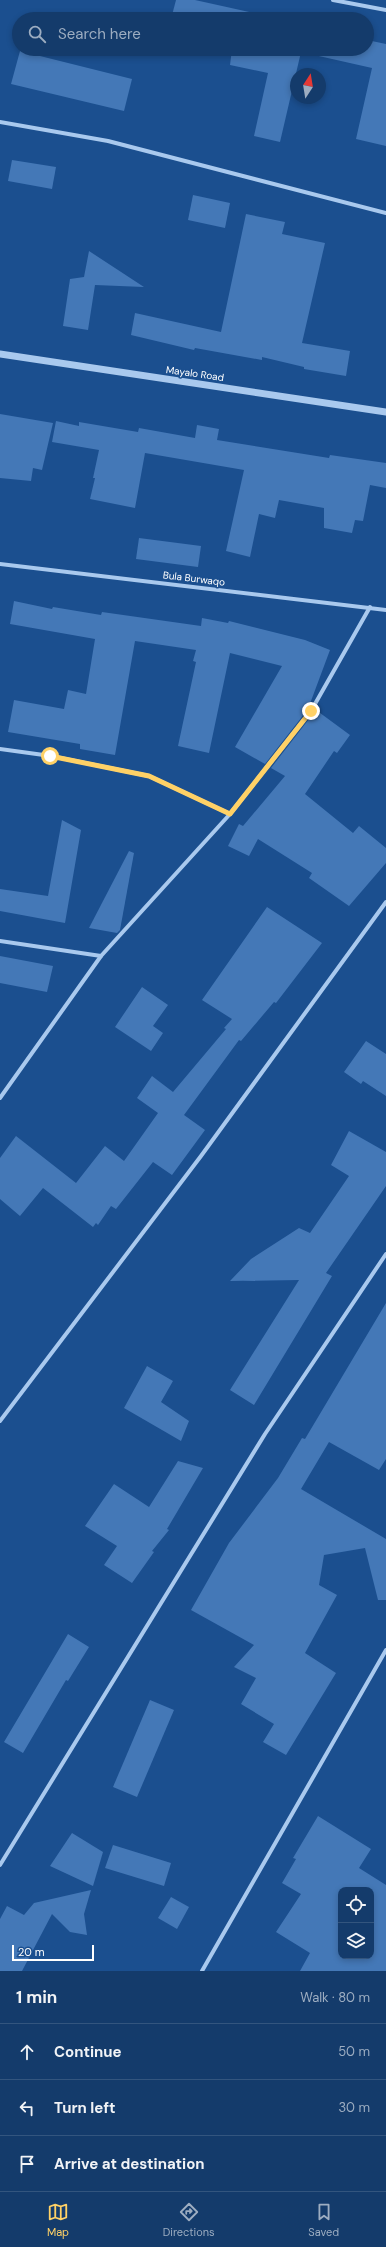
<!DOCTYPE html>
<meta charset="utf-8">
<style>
:root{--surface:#143b6b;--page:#214673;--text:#f1f3f6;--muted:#9dadc1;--line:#33557e;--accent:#ffd166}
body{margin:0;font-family:"DM Sans",sans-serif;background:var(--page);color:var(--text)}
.controls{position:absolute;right:12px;bottom:12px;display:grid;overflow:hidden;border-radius:8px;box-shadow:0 2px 6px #0003}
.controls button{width:36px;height:36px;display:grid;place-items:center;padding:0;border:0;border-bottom:1px solid var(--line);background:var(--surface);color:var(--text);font:20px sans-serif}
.compass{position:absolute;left:290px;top:68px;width:36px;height:36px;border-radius:50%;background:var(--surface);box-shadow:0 2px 6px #0003;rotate:12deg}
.scale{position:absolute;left:12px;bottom:10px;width:82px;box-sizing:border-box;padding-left:4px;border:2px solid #fff;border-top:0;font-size:11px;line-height:14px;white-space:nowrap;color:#fff;-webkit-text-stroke:3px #1b4f8f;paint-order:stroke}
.stop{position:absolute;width:12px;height:12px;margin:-9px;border:3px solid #ffd166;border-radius:50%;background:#fff}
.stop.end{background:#ffd166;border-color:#fff;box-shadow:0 1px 4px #0008}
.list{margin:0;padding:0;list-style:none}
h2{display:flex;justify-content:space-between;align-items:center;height:52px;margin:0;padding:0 16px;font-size:17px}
h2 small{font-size:13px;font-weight:400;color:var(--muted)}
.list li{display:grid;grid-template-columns:26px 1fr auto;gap:12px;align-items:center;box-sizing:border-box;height:56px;padding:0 16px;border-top:1px solid var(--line)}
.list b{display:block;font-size:15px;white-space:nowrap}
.list em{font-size:13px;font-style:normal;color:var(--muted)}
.icon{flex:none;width:22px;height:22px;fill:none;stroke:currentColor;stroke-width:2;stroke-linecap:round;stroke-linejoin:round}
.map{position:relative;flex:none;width:386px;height:1971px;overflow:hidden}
.search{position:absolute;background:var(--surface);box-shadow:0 2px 6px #0003;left:12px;right:12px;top:12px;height:44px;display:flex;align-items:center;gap:10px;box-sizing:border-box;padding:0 14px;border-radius:22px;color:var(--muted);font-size:15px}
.sheet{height:220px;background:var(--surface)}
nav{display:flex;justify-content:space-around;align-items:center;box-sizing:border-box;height:56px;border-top:1px solid var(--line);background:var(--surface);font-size:11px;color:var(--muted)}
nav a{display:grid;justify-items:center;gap:2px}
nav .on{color:var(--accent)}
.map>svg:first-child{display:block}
.building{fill:#4478b7;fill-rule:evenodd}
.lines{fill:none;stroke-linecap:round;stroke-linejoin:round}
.minor{stroke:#a9c9ee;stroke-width:4}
.tertiary{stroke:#a9c9ee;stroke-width:7}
.route{stroke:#ffd166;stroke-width:5}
.labels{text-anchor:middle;stroke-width:3;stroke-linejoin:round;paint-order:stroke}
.street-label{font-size:10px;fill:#fff;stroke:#1b4f8f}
</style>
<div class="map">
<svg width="386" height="1971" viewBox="0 0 386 1971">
<rect width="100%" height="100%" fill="#1b4f8f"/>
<g class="building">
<polygon points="176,0 195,0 281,19 171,19"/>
<polygon points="367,40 386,44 386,146 356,139 372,68 301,52 280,142 254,136 268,73 230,65 232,49 367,49"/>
<polygon points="20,51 132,79 124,111 11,84"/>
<polygon points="12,160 56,167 52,189 8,181"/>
<polygon points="193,195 230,203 225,228 188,220"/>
<polygon points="246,214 285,222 282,234 325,243 302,343 350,351 346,376 304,369 304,367 262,357 262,360 195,348 194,350 131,335 135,313 221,332"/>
<polygon points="89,251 144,287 95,285 88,330 63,326 70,279 84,277"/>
<polygon points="0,414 53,423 42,470 33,468 31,481 0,478"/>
<polygon points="56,421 79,426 79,422 138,432 139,428 195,438 197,425 219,429 217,440 329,458 330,455 386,463 386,488 370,485 363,521 355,520 352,533 324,528 324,508 279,500 275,518 259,514 250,557 226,551 244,470 145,453 135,508 90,499 95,478 93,478 99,450 52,442"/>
<polygon points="139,538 201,546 198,567 136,559"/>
<polygon points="14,601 52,609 53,607 101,615 102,612 201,626 202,618 228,623 229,621 305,640 330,650 308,709 265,764 235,747 282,666 230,653 209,753 178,746 196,662 193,661 196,650 135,641 115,755 80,749 80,744 8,732 14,700 64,709 68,690 86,694 95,639 10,624"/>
<polygon points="316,710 350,735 337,753 334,751 305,794 353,833 359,826 386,848 386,863 349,906 309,878 312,873 258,839 249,856 228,846 239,824 243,826 285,776 271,768"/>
<polygon points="62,820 81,830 65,923 0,911 0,889 48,896"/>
<polygon points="129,851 134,853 120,930 117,933 89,928"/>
<polygon points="267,907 322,943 276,1003 274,1002 241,1041 239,1040 184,1115 205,1130 172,1175 153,1162 116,1209 111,1206 98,1225 96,1223 93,1227 43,1188 20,1216 0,1199 0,1158 16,1136 76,1183 105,1146 124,1161 158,1113 137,1098 152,1076 173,1092 226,1029 224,1028 232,1019 202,1000"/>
<polygon points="0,956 53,966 47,992 0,983"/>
<polygon points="142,987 168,1005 153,1026 163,1033 151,1051 115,1027"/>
<polygon points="366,1041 386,1054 386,1096 363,1081 361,1084 344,1072"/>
<polygon points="349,1131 386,1152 386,1186 326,1273 332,1276 254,1405 230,1390 299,1280 230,1281 251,1259 299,1228 310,1233 349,1176 331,1165"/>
<polygon points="386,1303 386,1459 379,1470 329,1442 301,1489 386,1539 386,1600 378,1600 365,1548 324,1555 319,1585 337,1595 305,1653 336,1673 286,1755 263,1742 274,1724 241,1704 256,1678 234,1667 254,1645 191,1610 229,1543 278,1478 302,1438 305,1439"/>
<polygon points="147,1366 173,1381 161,1402 189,1421 181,1441 124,1408"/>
<polygon points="178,1461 203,1468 167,1529 169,1530 152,1551 154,1552 132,1583 104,1565 117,1546 85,1526 114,1484 149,1507"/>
<polygon points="68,1634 89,1647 68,1681 66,1680 23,1753 4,1742"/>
<polygon points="150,1700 174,1710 137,1797 113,1787"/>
<path d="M318,1816L371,1849L359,1868L386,1885V1971H300L310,1953L276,1932L301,1894L282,1883L296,1859L293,1858ZM341,1890H371V1956H341Z"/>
<polygon points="72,1833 103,1852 93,1886 50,1866"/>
<polygon points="113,1845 171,1863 164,1886 105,1868"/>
<polygon points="91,1890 84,1914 87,1935 70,1932 52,1914 22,1971 0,1971 0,1919 7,1906 24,1915 34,1903"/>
<polygon points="171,1897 189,1907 177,1929 158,1918"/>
</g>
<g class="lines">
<g class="minor">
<polyline points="333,0 386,10"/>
<polyline points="0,122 108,141 386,213"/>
<polyline points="0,564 386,610"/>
<polyline points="0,749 51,756 149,776 230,814"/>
<polyline points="0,941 101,956"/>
<polyline points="0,1098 101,956 230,814 311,711 370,607"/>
<polyline points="0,1421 201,1156 386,902"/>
<polyline points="0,1865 265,1434 386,1254"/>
<polyline points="202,1971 386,1650"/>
</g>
<polyline class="tertiary" points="0,354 386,412"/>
</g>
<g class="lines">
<polyline class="route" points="50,756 149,776 230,814 311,711"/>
</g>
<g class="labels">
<g class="street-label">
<text transform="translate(195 373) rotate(8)" y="4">Mayalo Road</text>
<text transform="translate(194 578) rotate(7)" y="4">Bula Burwaqo</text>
</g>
</g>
</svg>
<div class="controls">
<button><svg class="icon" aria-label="locate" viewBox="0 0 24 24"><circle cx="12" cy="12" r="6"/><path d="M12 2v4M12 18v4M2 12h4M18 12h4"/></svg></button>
<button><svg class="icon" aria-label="layers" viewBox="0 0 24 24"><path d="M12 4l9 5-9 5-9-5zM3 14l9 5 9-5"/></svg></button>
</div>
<svg class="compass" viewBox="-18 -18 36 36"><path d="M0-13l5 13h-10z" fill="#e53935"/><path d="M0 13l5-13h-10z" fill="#9dadc1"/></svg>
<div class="scale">20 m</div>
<div class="stop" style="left:50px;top:756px"></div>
<div class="stop end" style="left:311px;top:711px"></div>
<div class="search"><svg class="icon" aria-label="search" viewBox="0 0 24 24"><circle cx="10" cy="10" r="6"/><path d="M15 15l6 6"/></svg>Search here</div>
</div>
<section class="sheet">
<h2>1 min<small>Walk · 80 m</small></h2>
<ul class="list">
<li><svg class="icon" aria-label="ahead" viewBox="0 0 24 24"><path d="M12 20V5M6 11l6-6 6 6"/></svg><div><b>Continue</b></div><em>50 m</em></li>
<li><svg class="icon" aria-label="left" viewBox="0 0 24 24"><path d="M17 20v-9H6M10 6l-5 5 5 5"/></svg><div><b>Turn left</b></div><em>30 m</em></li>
<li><svg class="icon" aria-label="arrive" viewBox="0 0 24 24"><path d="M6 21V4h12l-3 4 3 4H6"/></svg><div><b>Arrive at destination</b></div></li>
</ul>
</section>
<nav>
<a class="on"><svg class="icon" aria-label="map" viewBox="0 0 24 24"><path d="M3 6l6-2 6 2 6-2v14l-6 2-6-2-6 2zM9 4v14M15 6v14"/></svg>Map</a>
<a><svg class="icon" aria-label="directions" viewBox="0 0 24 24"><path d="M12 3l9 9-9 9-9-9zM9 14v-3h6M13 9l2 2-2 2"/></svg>Directions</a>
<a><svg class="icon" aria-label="saved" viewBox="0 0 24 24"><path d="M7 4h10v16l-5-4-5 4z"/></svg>Saved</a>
</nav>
